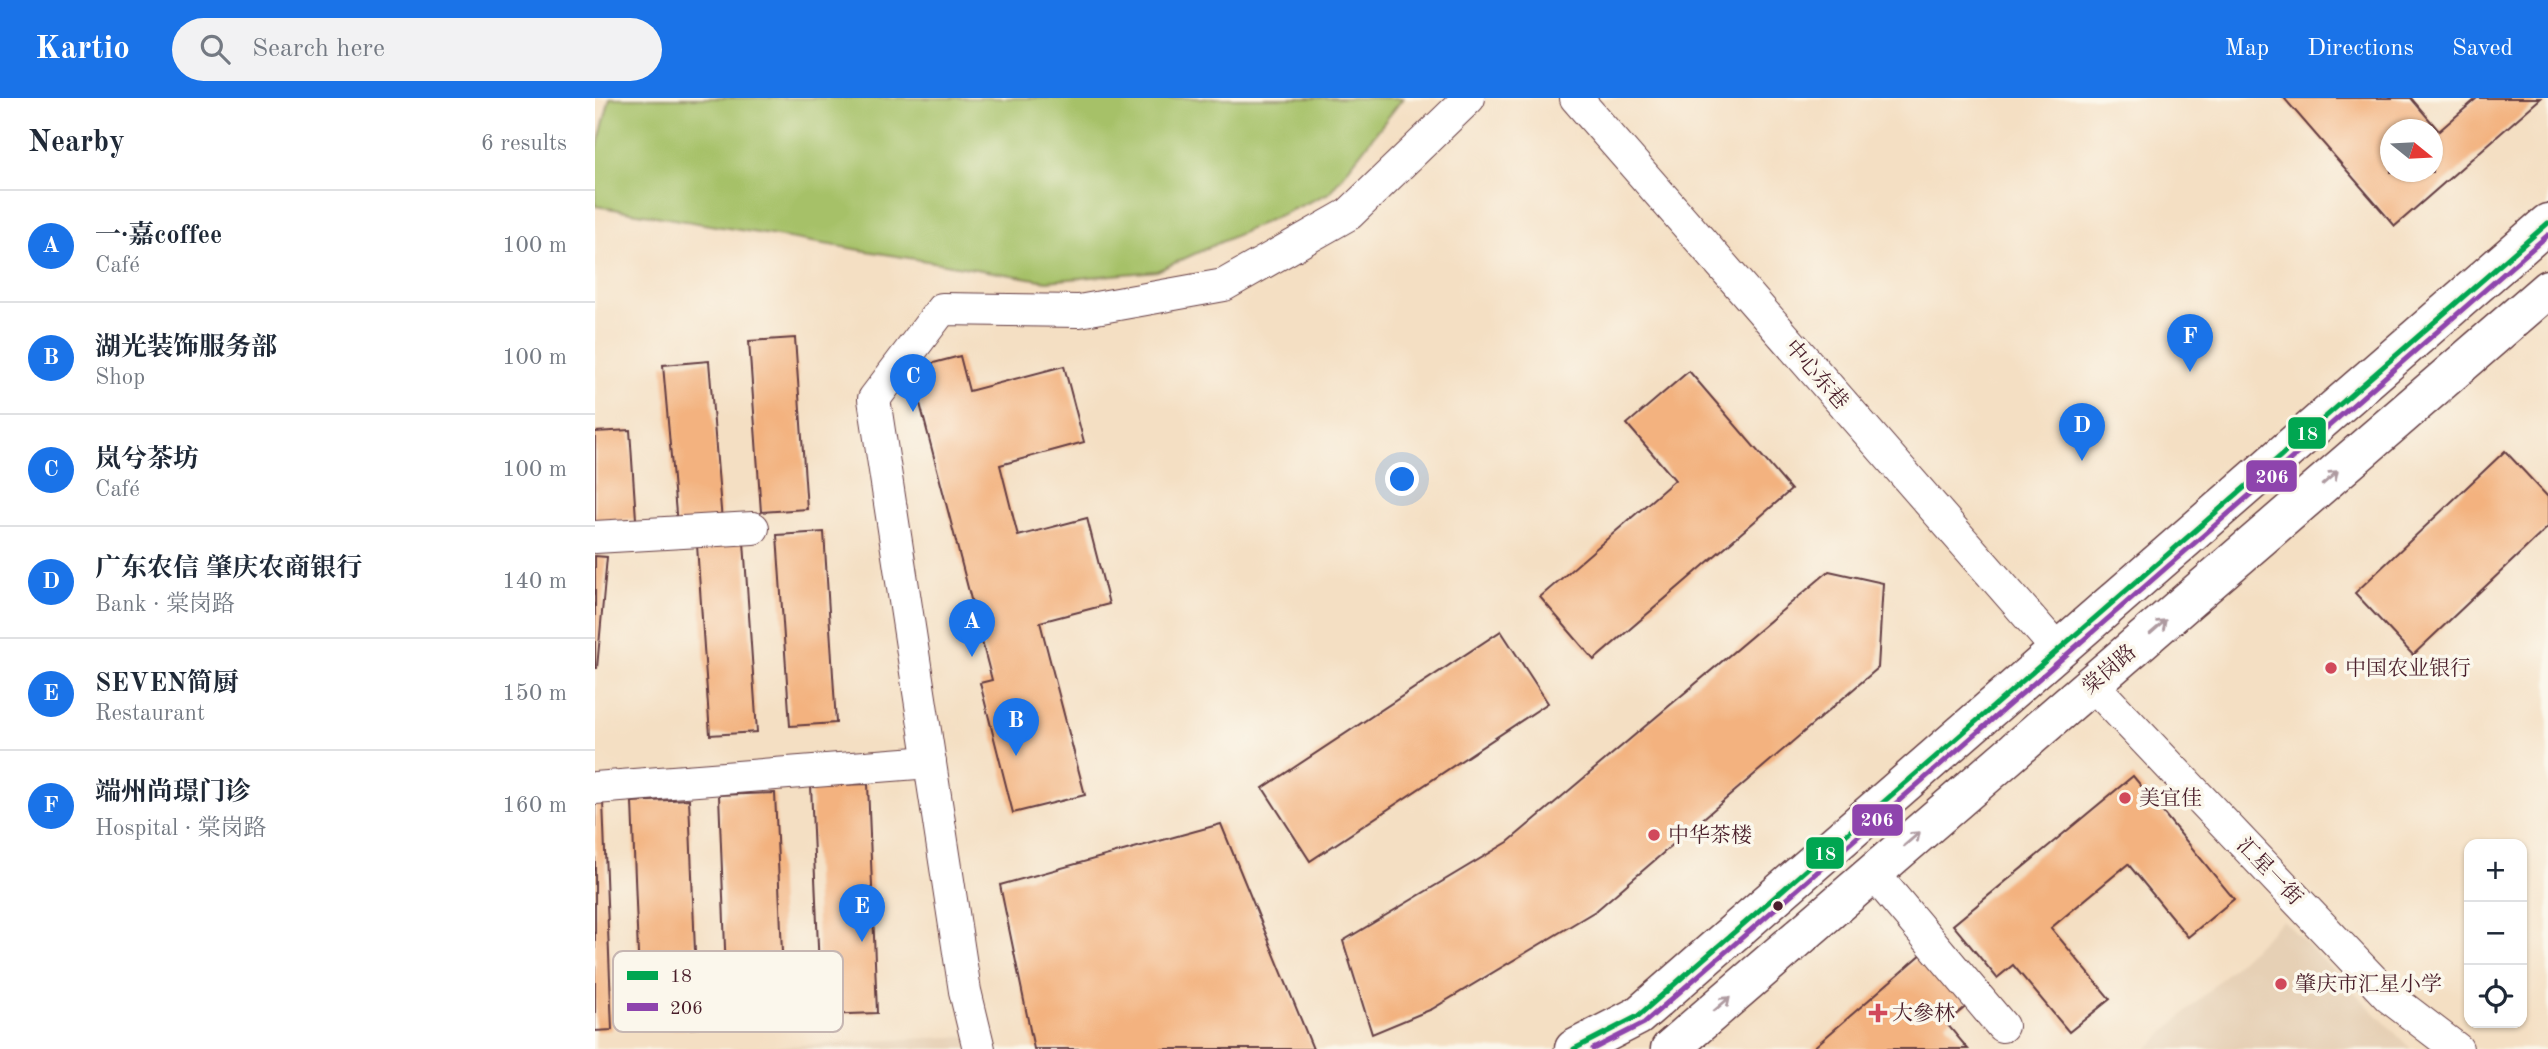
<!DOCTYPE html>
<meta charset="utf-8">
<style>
:root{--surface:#fff;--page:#f2f2f3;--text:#1f2937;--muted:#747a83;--line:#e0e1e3;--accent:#1a73e8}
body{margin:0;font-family:"Old Standard TT","Noto Serif SC",serif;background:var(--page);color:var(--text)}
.controls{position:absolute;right:21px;bottom:21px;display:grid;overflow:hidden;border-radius:14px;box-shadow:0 2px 5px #0004}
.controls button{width:63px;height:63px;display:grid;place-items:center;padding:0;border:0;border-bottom:2px solid var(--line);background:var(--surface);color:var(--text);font:35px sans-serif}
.compass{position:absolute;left:1785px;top:21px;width:63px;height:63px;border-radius:50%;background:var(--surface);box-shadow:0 2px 5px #0004;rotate:108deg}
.you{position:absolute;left:808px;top:382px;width:24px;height:24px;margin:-18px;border:5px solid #fff;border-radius:50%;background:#1a73e8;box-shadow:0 0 0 10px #1a73e833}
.badge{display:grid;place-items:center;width:46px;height:46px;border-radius:50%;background:var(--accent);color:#fff;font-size:23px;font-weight:700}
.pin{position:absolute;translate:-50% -58px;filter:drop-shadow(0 2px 4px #0008)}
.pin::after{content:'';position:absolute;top:37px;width:24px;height:21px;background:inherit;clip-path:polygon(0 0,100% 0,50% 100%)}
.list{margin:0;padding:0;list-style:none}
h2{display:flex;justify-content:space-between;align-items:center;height:91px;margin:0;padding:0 28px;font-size:30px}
h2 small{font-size:23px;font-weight:400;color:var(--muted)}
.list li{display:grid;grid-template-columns:46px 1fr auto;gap:21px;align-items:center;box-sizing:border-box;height:112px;padding:0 28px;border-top:2px solid var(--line)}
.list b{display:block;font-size:26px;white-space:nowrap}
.list p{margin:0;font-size:23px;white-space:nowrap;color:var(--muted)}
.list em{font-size:23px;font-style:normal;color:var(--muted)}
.icon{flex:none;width:38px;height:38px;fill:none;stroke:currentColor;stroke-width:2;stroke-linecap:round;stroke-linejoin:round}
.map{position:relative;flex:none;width:1953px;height:951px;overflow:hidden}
header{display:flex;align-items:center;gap:42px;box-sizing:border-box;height:98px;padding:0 35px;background:var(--accent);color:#fff}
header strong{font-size:33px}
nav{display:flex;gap:38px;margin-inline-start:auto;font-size:24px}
.search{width:490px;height:63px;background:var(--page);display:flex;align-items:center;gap:18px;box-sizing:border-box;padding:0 24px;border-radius:38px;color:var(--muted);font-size:26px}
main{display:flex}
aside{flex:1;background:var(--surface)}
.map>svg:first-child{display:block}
.built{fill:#e6d0b5}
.green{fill:#a6c167;stroke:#787049;stroke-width:2}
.building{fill:#f3b27f;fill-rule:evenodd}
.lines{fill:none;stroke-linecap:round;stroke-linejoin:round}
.minor-casing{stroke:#643c42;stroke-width:34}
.major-casing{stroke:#643c42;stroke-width:41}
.minor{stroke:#fff;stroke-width:32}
.major{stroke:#fff;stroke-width:38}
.bus-1-casing{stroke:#fbf7ec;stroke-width:10}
.bus-2-casing{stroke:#fbf7ec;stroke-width:10}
.bus-1{stroke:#00a651;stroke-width:5}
.bus-2{stroke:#8e44ad;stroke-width:5}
.oneway{stroke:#ae9aa0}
.poi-dot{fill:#d1495b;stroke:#fbf7ec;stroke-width:2.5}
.bus-dot{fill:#4a1f2b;stroke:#fbf7ec;stroke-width:2.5}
.labels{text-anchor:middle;stroke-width:7;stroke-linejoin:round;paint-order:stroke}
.street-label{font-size:21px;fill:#4a1f2b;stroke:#fbf7ec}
.poi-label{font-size:21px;fill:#4a1f2b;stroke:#fbf7ec;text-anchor:start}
.key{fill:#fbf7ec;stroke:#c6b6b2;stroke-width:2}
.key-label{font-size:19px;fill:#4a1f2b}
.line-badge{stroke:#fbf7ec;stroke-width:2.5}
.badge-label{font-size:19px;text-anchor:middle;font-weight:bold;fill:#fff}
</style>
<header>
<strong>Kartio</strong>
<div class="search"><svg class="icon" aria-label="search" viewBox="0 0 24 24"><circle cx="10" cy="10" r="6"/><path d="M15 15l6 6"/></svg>Search here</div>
<nav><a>Map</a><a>Directions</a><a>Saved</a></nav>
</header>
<main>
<aside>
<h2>Nearby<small>6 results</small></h2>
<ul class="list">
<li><span class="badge">A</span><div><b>一·嘉coffee</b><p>Café</p></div><em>100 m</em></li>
<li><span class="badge">B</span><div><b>湖光装饰服务部</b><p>Shop</p></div><em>100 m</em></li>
<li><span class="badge">C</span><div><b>岚兮茶坊</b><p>Café</p></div><em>100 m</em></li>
<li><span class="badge">D</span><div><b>广东农信 肇庆农商银行</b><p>Bank · 棠岗路</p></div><em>140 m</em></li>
<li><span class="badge">E</span><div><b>SEVEN简厨</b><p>Restaurant</p></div><em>150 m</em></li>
<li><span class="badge">F</span><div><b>端州尚璟门诊</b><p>Hospital · 棠岗路</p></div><em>160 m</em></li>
</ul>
</aside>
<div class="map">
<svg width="1953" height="951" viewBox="0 0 1953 951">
<rect width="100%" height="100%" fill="#fbf7ec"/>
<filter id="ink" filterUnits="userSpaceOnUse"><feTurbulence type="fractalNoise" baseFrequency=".0143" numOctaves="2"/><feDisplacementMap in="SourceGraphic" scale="14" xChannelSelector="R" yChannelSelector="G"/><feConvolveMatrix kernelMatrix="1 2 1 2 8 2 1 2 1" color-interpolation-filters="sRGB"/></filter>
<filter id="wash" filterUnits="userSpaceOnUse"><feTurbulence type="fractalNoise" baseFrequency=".00686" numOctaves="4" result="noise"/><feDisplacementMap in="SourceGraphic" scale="28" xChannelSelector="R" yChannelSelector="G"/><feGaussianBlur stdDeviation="1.57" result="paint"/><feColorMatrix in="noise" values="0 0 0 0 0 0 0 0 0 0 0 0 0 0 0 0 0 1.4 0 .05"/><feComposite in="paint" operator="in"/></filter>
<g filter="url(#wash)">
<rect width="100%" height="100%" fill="#f4dfc3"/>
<g class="built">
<polygon points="1688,822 1816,951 1552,951"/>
<polygon points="372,938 373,951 135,951"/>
</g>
<polygon class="green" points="15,0 808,0 734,95 562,173 452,183 0,108 0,58"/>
<g id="blocks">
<g class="building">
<path d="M1689,0H1816L1844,33L1882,0H1946L1800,128ZM1796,32H1838V74H1796Z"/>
<polygon points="200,240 212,411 166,414 154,243"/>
<polygon points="365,258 374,293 469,268 489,344 405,367 423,438 492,420 514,506 445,524 490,697 418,715 385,585 397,582 316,271"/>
<polygon points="114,263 127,424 82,427 68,267"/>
<polygon points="1094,273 1196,392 999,562 945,499 1080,382 1032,326"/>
<polygon points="35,332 41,421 0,424 0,334"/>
<polygon points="1910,353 1953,399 1953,429 1818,557 1760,495"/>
<polygon points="229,434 241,625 195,628 182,437"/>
<polygon points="149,444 162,634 115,637 102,447"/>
<polygon points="0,458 12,459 2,570 0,570"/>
<polygon points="1234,473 1288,485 1283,570 1002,812 837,911 777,936 748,843 913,744"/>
<polygon points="906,533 953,605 715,763 668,690"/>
<polygon points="1538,678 1639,801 1593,839 1533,766 1456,830 1515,901 1474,934 1418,867 1402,880 1358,827"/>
<polygon points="273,686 282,915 226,917 216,688"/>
<polygon points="180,695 190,923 133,926 124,697"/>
<polygon points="94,701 103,930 46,932 37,704"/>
<polygon points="0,703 8,703 17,932 0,933"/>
<polygon points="626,726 718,951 439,951 405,787"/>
<polygon points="1328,855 1373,907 1351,925 1373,951 1217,951"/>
</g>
</g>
</g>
<g filter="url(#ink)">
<use href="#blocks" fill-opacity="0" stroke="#643c42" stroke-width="2"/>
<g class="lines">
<defs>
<g id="minor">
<polyline points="981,0 1463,552"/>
<polyline points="0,439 158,430"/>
<polyline points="1497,586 1794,899 1862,951"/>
<polyline points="0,690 335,664"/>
<polyline points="1278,775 1407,928"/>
<polyline points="384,951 370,893 279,301 347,211 484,213 629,187 754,116 874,0"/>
</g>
<g id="major">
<polyline points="979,951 1043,918 1953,125"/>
<polyline points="1075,951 1953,191"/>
</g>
</defs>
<use href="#minor" class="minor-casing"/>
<use href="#major" class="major-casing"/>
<use href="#minor" class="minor"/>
<use href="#major" class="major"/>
<defs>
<polyline id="bus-1" points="979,951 1043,918 1953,125"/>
<polyline id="bus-2" points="998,951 1049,925 1953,137"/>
</defs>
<use href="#bus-1" class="bus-1-casing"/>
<use href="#bus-2" class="bus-2-casing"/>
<use href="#bus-1" class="bus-1"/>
<use href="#bus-2" class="bus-2"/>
</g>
<defs><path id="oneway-shaft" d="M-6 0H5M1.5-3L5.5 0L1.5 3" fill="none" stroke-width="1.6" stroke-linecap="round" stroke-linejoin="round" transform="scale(1.75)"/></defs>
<g class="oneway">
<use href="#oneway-shaft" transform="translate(1735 380) rotate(-41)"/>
<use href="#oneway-shaft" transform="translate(1563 529) rotate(-41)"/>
<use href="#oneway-shaft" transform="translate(1317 741) rotate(-41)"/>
<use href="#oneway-shaft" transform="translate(1127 906) rotate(-41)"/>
</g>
</g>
<g class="poi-dot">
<circle cx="1736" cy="570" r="7"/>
<circle cx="1530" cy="700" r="7"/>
<circle cx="1059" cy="737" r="7"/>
<circle cx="1686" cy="886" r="7"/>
<path d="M1279.5 904.5h7v7h7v7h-7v7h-7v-7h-7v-7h7z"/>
</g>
<circle class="bus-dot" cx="1183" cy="808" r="6"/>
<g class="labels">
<g class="street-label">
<text transform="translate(1222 276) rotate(49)" y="7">中心东巷</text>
<text transform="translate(1514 571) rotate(-41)" y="7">棠岗路</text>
<text transform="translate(1675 773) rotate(46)" y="7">汇星一街</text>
</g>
<g class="poi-label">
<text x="1750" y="577">中国农业银行</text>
<text x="1544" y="707">美宜佳</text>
<text x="1073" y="744">中华茶楼</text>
<text x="1700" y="893">肇庆市汇星小学</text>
<text x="1297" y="922">大參林</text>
</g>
</g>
<rect x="18" y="853" width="230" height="81" rx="10" class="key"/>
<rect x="32" y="873" width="31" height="9" fill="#00a651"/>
<rect x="32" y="905" width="31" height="8" fill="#8e44ad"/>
<g class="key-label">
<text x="75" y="884">18</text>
<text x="75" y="916">206</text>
</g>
<g class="line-badge">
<rect x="1692" y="318" width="40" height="34" rx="7" fill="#00a651"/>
<rect x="1650" y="361" width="53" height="34" rx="7" fill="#8e44ad"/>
<rect x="1256" y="705" width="53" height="34" rx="7" fill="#8e44ad"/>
<rect x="1210" y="738" width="40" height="34" rx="7" fill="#00a651"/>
</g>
<g class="badge-label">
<text x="1712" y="342">18</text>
<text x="1677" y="385">206</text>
<text x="1282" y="728">206</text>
<text x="1230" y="762">18</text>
</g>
</svg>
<div class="controls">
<button>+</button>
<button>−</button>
<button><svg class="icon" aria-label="locate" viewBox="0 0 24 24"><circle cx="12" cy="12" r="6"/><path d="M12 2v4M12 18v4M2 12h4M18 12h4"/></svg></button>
</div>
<svg class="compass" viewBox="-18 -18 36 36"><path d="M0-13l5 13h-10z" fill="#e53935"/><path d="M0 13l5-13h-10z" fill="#747a83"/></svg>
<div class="you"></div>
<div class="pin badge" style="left:377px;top:559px">A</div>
<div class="pin badge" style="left:421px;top:658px">B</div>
<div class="pin badge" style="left:318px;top:314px">C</div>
<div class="pin badge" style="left:1487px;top:363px">D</div>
<div class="pin badge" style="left:267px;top:844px">E</div>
<div class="pin badge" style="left:1595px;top:274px">F</div>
</div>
</main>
